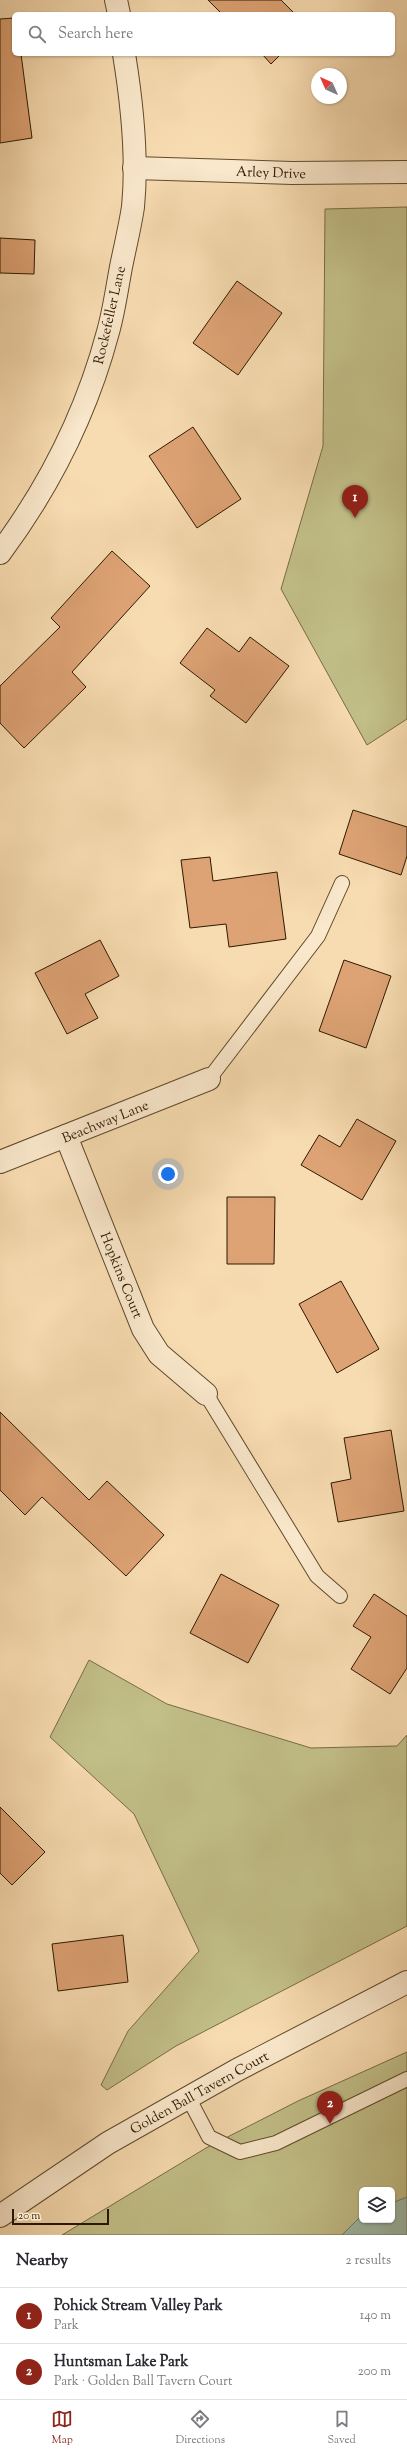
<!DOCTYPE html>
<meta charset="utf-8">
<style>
:root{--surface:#fff;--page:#f7f7f7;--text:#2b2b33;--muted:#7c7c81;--line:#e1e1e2;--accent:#8f2418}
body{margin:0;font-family:"Sorts Mill Goudy",serif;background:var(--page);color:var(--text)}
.controls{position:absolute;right:12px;bottom:12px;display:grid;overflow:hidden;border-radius:6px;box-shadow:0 1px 3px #0004}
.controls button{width:36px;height:36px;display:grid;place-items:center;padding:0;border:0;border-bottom:1px solid var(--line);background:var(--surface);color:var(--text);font:20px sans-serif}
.compass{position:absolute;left:311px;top:68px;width:36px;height:36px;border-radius:50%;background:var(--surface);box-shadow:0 1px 3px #0004;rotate:315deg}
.scale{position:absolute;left:12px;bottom:10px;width:97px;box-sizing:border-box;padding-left:4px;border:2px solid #2e1900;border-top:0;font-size:11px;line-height:14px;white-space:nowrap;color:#2e1900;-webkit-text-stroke:3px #fae8cc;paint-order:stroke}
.you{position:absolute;left:168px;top:1174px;width:14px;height:14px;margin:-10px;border:3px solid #fff;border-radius:50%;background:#1a73e8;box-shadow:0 0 0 6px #1a73e833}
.badge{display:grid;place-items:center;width:26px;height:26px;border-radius:50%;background:var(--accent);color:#fff;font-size:13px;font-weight:700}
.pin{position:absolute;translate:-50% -33px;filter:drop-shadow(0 1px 2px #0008)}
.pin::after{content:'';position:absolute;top:21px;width:14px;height:12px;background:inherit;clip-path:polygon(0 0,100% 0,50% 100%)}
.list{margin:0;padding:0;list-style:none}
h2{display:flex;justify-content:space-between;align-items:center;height:52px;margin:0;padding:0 16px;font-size:17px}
h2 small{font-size:13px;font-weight:400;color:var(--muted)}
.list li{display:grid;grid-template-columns:26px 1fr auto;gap:12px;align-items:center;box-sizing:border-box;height:56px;padding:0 16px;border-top:1px solid var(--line)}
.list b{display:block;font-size:15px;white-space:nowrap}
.list p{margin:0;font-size:13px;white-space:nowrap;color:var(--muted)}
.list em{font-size:13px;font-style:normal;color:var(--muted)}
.icon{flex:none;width:22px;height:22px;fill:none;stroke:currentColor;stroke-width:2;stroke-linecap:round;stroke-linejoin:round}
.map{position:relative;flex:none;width:407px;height:2235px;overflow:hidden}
.search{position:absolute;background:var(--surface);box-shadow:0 1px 3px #0004;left:12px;right:12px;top:12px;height:44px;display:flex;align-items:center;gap:10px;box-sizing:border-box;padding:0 14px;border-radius:6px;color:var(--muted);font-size:15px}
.sheet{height:164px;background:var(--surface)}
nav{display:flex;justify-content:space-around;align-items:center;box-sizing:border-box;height:56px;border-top:1px solid var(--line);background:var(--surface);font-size:11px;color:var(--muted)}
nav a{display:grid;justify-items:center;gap:2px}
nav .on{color:var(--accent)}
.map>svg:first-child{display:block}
.green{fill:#c2bf88;stroke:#786c44;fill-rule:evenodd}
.water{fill:#9dbcab;stroke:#717b67}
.building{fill:#dea375;stroke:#2e1900}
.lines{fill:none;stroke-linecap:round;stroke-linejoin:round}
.lane-casing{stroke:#604a2c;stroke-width:16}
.street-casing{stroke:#604a2c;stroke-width:24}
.lane{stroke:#fae8cc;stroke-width:14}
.street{stroke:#fae8cc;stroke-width:22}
.labels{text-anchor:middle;stroke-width:3.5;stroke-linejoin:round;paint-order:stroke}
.street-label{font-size:14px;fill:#2e1900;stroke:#fae8cc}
</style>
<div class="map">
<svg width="407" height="2235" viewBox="0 0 407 2235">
<rect width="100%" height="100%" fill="#f8dcb1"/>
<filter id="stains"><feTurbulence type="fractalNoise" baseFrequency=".005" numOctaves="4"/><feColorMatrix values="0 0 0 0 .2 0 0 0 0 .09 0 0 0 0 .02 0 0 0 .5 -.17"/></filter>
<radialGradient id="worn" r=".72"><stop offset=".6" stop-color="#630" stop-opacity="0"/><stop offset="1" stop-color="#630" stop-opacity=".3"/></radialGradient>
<g class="green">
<polygon points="407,207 407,719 367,745 281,589 323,446 325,209"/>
<polygon points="89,1660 167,1704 311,1748 397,1746 407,1735 407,1926 176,2046 107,2090 101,2085 128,2031 199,1951 134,1814 50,1737"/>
<path d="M407,2052V2235H62L206,2148L298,2101ZM362,2190H392V2220H362Z"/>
</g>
<polygon class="water" points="407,2197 407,2235 342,2235 362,2215 362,2220 392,2220 392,2203"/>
<g class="building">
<polygon points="208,0 281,0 295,14 222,14"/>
<polygon points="14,18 14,54 21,54 32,138 0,143 0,19"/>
<polygon points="262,54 281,54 271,64"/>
<polygon points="0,238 35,240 34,274 0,273"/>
<polygon points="237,281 282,313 238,375 193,343"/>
<polygon points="193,427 241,499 197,528 149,456"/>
<polygon points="112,551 150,586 72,672 86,687 24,748 0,723 0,686 60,627 51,618"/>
<polygon points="207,628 239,652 250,637 289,666 246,723 210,696 215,690 180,663"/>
<polygon points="353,810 407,827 407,856 401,875 339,854"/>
<polygon points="210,857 213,881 277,872 286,939 229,947 226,924 190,928 181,860"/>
<polygon points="100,940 119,976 85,994 98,1018 67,1034 35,973"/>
<polygon points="344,960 391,976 366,1048 319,1031"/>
<polygon points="357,1119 396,1141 362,1200 301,1165 319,1135 340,1147"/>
<polygon points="227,1197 275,1197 274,1264 227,1264"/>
<polygon points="341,1281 379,1349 337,1373 299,1304"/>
<polygon points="0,1412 89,1500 107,1481 164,1535 126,1576 42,1497 25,1515 0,1490"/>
<polygon points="391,1430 404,1511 338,1522 331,1483 351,1479 344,1438"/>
<polygon points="221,1574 279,1605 248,1663 190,1633"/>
<polygon points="374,1594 407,1616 407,1668 390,1694 351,1669 371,1637 353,1626"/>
<polygon points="0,1807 45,1852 12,1885 0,1873"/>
<polygon points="123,1935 128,1982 58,1991 52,1944"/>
</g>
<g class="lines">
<defs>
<g id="lane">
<polyline points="209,1079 318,936 342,883"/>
<polyline points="206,1394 317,1576 340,1596"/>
<polyline points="188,2097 209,2137 240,2152 276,2143 407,2079"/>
</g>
<g id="street">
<polyline points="116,0 119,14"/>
<polyline points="134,168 292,173 407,172"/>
<path d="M0,553C49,487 87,411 108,332C114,311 117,288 121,267C125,247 130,227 133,207C138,157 132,103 124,54"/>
<polyline points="66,1136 143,1329 159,1354 206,1394"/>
<polyline points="0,1162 209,1079"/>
<polyline points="0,2216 108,2143 237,2070 407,1982"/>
</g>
</defs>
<use href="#lane" class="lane-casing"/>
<use href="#street" class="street-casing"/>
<use href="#lane" class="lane"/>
<use href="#street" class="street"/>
</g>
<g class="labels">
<g class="street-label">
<text transform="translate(271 172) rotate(2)" y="5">Arley Drive</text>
<text transform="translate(109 315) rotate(-77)" y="5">Rockefeller Lane</text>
<text transform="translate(105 1121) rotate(-22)" y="5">Beachway Lane</text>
<text transform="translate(122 1275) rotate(68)" y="5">Hopkins Court</text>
<text transform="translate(199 2092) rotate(-29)" y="5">Golden Ball Tavern Court</text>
</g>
</g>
<rect width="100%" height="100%" filter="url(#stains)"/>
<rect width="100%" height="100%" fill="url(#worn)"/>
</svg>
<div class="controls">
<button><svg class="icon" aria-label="layers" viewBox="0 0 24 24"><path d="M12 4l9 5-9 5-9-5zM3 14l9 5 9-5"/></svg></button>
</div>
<svg class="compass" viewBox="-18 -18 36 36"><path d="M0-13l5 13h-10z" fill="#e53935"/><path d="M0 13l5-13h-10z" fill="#7c7c81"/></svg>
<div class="scale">20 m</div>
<div class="you"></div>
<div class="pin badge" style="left:355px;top:518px">1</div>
<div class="pin badge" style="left:330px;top:2124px">2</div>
<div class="search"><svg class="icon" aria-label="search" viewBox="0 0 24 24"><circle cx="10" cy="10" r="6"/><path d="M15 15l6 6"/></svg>Search here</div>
</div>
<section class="sheet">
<h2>Nearby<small>2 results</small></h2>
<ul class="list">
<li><span class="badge">1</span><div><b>Pohick Stream Valley Park</b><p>Park</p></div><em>140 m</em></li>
<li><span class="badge">2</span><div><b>Huntsman Lake Park</b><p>Park · Golden Ball Tavern Court</p></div><em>200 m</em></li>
</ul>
</section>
<nav>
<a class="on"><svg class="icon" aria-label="map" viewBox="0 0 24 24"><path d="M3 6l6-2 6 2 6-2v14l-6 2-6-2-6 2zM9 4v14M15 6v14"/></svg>Map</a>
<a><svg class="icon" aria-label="directions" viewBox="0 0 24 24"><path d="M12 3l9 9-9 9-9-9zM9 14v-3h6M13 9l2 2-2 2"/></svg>Directions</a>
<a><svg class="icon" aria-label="saved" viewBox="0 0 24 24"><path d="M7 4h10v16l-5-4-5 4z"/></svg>Saved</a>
</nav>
